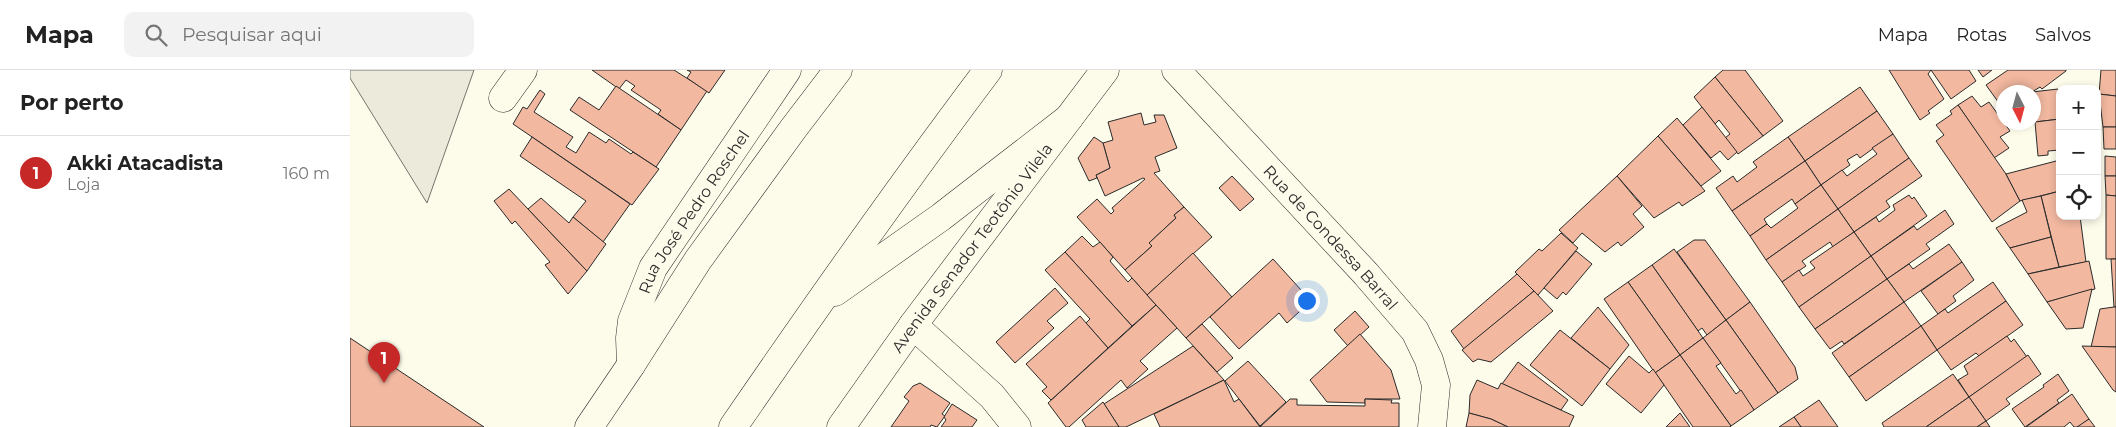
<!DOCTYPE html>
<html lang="pt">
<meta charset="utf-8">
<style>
:root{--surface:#fff;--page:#f2f2f2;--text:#222;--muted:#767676;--line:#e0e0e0;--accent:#c62828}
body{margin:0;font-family:Montserrat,sans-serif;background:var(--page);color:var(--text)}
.controls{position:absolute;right:15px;top:15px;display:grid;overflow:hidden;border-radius:10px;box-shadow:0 2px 8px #0003}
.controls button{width:45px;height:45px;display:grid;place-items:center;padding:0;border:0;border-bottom:1px solid var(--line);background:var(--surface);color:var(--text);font:25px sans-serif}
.compass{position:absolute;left:1646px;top:15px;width:45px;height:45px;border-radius:50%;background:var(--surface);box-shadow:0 2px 8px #0003;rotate:174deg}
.you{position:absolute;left:956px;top:230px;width:18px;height:18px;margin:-12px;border:4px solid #fff;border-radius:50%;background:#1a73e8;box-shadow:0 0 0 8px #1a73e833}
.badge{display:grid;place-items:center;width:32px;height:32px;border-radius:50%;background:var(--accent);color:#fff;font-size:16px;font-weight:700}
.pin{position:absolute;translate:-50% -41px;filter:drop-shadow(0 1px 2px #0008)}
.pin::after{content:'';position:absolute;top:26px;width:18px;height:15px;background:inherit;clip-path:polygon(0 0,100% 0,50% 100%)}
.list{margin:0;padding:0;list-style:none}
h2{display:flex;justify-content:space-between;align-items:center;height:65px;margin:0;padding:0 20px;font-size:21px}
h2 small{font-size:16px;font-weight:400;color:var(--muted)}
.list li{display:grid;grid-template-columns:32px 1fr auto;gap:15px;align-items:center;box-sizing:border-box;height:75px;padding:0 20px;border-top:1px solid var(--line)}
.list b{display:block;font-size:19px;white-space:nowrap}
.list p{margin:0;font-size:16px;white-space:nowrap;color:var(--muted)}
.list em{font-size:16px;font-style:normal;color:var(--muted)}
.icon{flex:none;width:28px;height:28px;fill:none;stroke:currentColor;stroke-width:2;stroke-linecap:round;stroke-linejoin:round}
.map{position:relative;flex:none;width:1766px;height:357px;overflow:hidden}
header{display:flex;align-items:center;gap:30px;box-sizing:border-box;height:70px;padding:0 25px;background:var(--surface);border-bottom:1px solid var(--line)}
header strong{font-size:24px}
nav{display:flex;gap:28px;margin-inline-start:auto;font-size:18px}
.search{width:350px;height:45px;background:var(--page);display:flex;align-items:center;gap:12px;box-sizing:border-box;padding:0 18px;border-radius:10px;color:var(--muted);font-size:19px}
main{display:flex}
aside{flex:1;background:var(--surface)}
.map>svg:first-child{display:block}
.green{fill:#ecebdb;stroke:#74746e}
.building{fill:#f2b8a0;stroke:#2b2b2b}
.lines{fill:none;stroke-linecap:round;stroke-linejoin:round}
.street-casing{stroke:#2b2b2b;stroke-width:29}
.primary-casing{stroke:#2b2b2b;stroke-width:29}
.street{stroke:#fdfbea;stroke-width:28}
.primary{stroke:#fdfbea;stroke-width:28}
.labels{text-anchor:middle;stroke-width:4;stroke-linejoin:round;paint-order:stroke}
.street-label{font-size:16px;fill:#2b2b2b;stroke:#fdfbea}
</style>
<header>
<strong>Mapa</strong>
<div class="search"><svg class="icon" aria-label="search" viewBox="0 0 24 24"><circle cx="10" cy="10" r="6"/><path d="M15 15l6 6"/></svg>Pesquisar aqui</div>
<nav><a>Mapa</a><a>Rotas</a><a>Salvos</a></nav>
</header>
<main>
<aside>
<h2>Por perto<small></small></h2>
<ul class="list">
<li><span class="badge">1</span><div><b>Akki Atacadista</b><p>Loja</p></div><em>160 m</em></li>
</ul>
</aside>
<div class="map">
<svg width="1766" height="357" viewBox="0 0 1766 357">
<rect width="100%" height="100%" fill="#fdfbea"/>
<polygon class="green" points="0,0 124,0 77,133 0,8"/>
<g class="building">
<polygon points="242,0 324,0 357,21 331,60 308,44 311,40 281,20 285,16 276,10 269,19"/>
<polygon points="337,0 375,0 359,23 337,8 341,2"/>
<polygon points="1373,0 1395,0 1433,51 1413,66 1365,7"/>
<polygon points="1539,0 1581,0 1578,4 1594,29 1578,41 1580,43 1570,50"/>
<polygon points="1581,0 1619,0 1626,11 1601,29"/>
<polygon points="1628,0 1642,0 1633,7"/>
<polygon points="1658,0 1716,0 1716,1 1692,19 1690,17 1682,22 1654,22 1654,40 1636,15"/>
<polygon points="1751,0 1766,0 1766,26 1749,24"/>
<polygon points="1365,7 1413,66 1388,84 1375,68 1380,64 1369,50 1365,54 1344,27"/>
<polygon points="266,16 331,60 306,97 220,40 229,27 249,40"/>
<polygon points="1510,17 1527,41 1455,91 1438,67"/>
<polygon points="1708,19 1710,49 1685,52 1682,22"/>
<polygon points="190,20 195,24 184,42 223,67 216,77 226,83 239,62 256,73 259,69 281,84 283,82 309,99 282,135 163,54 173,37 177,39"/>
<polygon points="1749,24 1766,26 1766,57 1753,57"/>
<polygon points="1622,26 1631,37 1639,32 1660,61 1650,67 1659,78 1644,88 1608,35"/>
<polygon points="1608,35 1656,104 1670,131 1642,152 1586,71 1594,65 1586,55 1602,44 1600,41"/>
<polygon points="1352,37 1387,82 1378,90 1370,81 1361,88 1333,55"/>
<polygon points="1527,41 1543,64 1510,88 1507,84 1497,90 1500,95 1471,115 1455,91"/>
<polygon points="791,43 794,55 806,52 804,45 814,45 827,78 805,87 810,101 804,103 834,137 824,145 826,148 799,173 802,176 775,200 727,147 747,129 761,144 764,141 762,138 795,109 793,108 755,126 746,105 760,98 753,73 763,70 758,52"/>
<polygon points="1327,48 1371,101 1351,116 1308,66"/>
<polygon points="1710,49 1710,80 1698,81 1698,85 1688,86 1685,52"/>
<polygon points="1753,57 1766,57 1766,79 1754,79"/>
<polygon points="1543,64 1559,88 1488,139 1471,115 1492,100 1497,106 1527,84 1522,78"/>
<polygon points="1308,66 1355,121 1332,136 1329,132 1304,148 1267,106"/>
<polygon points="182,67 280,134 253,172 223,147 236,131 170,86"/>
<polygon points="744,67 753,73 760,98 746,105 747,108 739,111 728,88"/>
<polygon points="1438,67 1455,91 1382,141 1366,118 1383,106 1387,112 1407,97 1403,92"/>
<polygon points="1755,86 1766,87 1766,106 1755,106"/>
<polygon points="1559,88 1572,106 1536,131 1540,137 1504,162 1488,139"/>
<polygon points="1710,90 1710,121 1670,131 1656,104"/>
<polygon points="1455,91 1471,115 1445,134 1442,129 1414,149 1417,154 1400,166 1382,141"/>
<polygon points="882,106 904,129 890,141 869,118"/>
<polygon points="1267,106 1292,136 1283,144 1294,157 1271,176 1268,172 1255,182 1232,163 1223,173 1209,160"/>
<polygon points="1755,106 1766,106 1766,126 1756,125"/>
<polygon points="1471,115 1488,139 1416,190 1400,166 1417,154 1421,158 1448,138 1445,134"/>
<polygon points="159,119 237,201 218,224 195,195 200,192 165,151 162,154 144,131"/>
<polygon points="1710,121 1710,146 1730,146 1736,192 1709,197 1691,126"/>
<polygon points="1559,125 1562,129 1564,127 1577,146 1521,186 1504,162 1526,147 1529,152 1545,140 1543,135"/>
<polygon points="1756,125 1766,126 1766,189 1756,189"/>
<polygon points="1691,126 1701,167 1660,178 1646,158 1677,142 1672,130"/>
<polygon points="191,128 219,153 223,147 256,174 237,201 178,139"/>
<polygon points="834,137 862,167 797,225 775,200 802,176 799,173 826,148 824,145"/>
<polygon points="1488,139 1504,162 1483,177 1480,172 1452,191 1456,196 1432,212 1416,190"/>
<polygon points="1595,140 1604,154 1576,174 1580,179 1537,209 1521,186 1564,156 1567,160"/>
<polygon points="1504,162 1521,186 1449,237 1432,212 1449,200 1453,206 1465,198 1460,192"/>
<polygon points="1211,163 1228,178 1188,225 1165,202 1189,179 1192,181"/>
<polygon points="732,166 743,177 750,172 763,187 760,191 778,212 782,208 806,235 782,256 715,182"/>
<polygon points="1701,167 1709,197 1678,204 1660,178"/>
<polygon points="1344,170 1355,170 1400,232 1376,250 1327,182"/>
<polygon points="1599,174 1612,192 1554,232 1537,209 1559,194 1563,199"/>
<polygon points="1324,179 1376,250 1357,265 1352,258 1348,261 1302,195"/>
<polygon points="1226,181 1242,194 1216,225 1213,222 1207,229 1194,218"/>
<polygon points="715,182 782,256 758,278 736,253 740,249 695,200"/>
<polygon points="843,183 882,227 836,268 797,225"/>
<polygon points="1521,186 1537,209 1465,259 1449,237"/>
<polygon points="923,189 961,231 937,253 929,243 889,279 860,247"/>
<polygon points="1761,189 1766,189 1766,237 1764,237"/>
<polygon points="1739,191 1745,219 1697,232 1678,204"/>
<polygon points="1612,192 1624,210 1603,226 1606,231 1588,244 1571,221"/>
<polygon points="1302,195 1353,268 1330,285 1278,212"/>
<polygon points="1167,204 1184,221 1114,279 1101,261"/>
<polygon points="1537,209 1554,232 1494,274 1492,271 1480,279 1465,259"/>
<polygon points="1278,212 1330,285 1305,303 1254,229"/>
<polygon points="1643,212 1656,231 1587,280 1571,256 1595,239 1598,243"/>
<polygon points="705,218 718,233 697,251 704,258 665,293 646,272"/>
<polygon points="1742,219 1733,258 1716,259 1697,232"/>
<polygon points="1184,221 1203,241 1141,292 1128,289 1123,292 1112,280"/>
<polygon points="1656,231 1673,255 1629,286 1626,283 1601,300 1587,280"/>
<polygon points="1400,232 1445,297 1448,309 1428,323 1376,250"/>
<polygon points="1554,232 1571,256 1499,307 1482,283"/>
<polygon points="806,235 827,258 790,291 798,299 777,318 771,310 719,357 716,357 698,333"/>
<polygon points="1248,237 1279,275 1260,299 1221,268"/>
<polygon points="1764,237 1766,237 1766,277 1741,277 1750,239"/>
<polygon points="1005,241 1019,257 998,276 984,260"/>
<polygon points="730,246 758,278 701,330 692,321 697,317 676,294"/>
<polygon points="1376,250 1428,323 1404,340 1353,268"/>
<polygon points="852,254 883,288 867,302 836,268"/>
<polygon points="1571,256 1587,280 1516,331 1499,307"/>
<polygon points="1210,260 1260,299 1232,336 1180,295"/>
<polygon points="1010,264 1041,300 1050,329 1015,329 1015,333 977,332 960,310"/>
<polygon points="1657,266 1661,272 1664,269 1677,287 1619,327 1608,310 1618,304 1614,296"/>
<polygon points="0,268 134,357 0,357"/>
<polygon points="1353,268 1371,293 1366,296 1386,324 1391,320 1404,340 1381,356 1330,285"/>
<polygon points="843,276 874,310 776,357 769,357 754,334"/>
<polygon points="1732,276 1766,277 1766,322 1763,320"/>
<polygon points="1330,285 1381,356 1380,357 1343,357 1314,315 1305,303"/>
<polygon points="1678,285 1691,304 1656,329 1660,334 1636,351 1619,327"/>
<polygon points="1279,286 1299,303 1303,299 1314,315 1291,343 1256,314"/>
<polygon points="898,291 936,332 910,356 875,311"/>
<polygon points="1168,292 1218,330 1211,340 1152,314"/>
<polygon points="1603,304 1619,327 1576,357 1534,357 1532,353"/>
<polygon points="1708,304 1719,321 1707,330 1709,333 1675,357 1662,339 1694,317 1693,315"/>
<polygon points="874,310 884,332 889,329 910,357 810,357 804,344"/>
<polygon points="1127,310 1148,319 1151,313 1224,346 1219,357 1158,357 1141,349 1119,343 1120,325"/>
<polygon points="570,313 600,333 592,344 595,346 587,357 581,355 580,357 541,357 559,331 554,327 563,316"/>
<polygon points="1722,324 1739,349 1728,357 1724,357 1720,352 1714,357 1676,357"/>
<polygon points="1619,327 1636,351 1627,357 1576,357"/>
<polygon points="940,329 947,329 947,335 1015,336 1015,329 1042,330 1041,333 1049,333 1049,357 910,357"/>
<polygon points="1469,330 1488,357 1451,357 1444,347"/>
<polygon points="753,332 769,357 736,357 732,350"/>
<polygon points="602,334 627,350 622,357 591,357 596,350 594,347"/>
<polygon points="1119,343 1141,349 1158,357 1116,357"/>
<polygon points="1330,343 1340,357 1316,357"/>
<polygon points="1444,347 1451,357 1429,357"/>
<polygon points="1739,349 1745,357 1727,357"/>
<polygon points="1636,351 1640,357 1627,357"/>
</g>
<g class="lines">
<defs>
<g id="street">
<path id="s1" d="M826,0L1016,204L1065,261L1079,290L1086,315L1082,357"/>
<polyline points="153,28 173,0"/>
<polyline points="563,255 642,326 667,357"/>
<path id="s2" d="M281,295L280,268L282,251L303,198L437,0"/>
<path id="s3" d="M491,357L563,255L755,0"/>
</g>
<g id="primary">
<polyline points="485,222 591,147 719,48"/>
<polyline points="239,357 281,295 348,190 443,59 488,0"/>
<path d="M383,357C466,236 550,117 638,0"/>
</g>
</defs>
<use href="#street" class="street-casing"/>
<use href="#primary" class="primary-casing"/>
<use href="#street" class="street"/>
<use href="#primary" class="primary"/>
</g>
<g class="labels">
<g class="street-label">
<text dy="6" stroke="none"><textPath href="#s2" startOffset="170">Rua José Pedro Roschel</textPath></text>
<text dy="6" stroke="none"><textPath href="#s1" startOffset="228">Rua de Condessa Barral</textPath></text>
<text dy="6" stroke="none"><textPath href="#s3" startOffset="222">Avenida Senador Teotônio Vilela</textPath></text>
</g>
</g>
</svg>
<div class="controls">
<button>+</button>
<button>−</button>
<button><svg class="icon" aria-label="locate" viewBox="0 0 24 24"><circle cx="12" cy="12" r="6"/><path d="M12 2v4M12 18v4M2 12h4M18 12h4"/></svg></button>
</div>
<svg class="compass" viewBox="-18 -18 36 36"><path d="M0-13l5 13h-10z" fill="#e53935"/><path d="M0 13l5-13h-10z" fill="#767676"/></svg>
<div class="you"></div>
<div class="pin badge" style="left:34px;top:313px">1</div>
</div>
</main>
